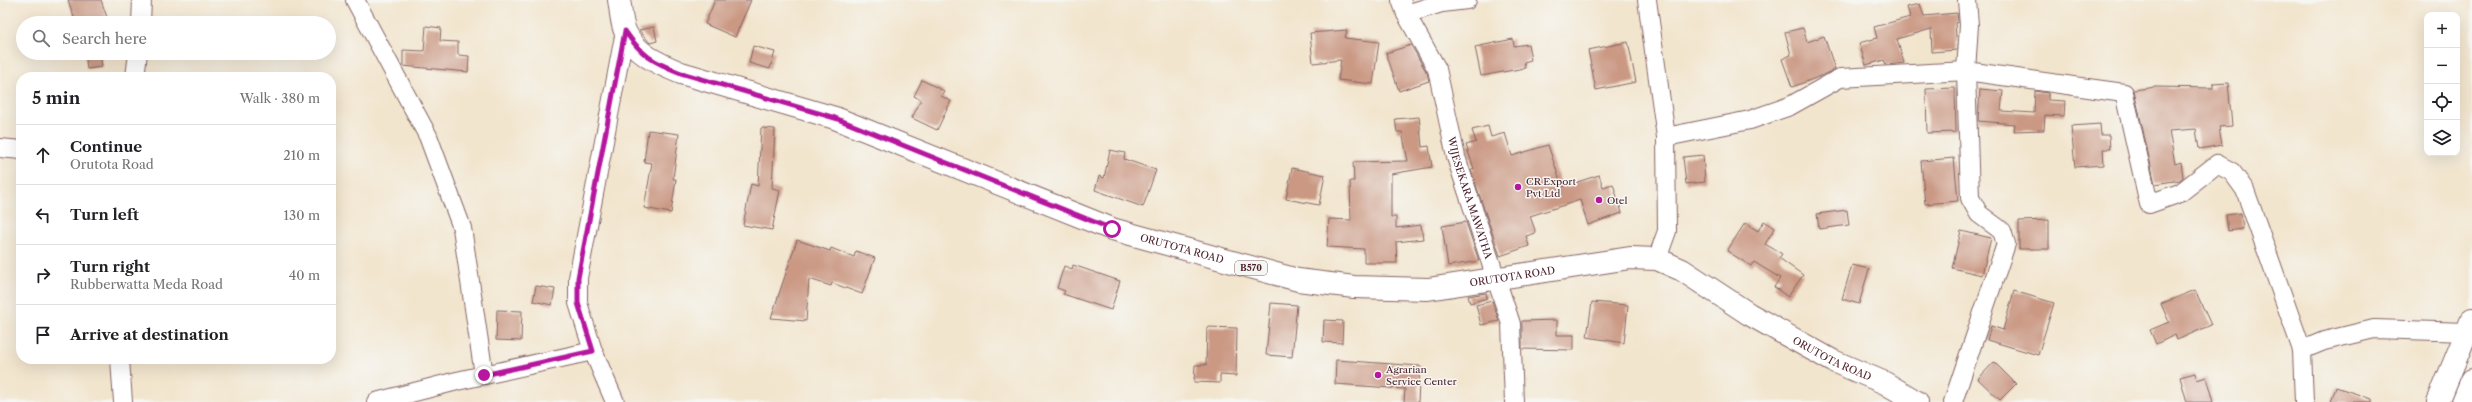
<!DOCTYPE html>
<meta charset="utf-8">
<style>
:root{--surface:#fff;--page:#f6f6f6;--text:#202124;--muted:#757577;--line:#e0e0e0}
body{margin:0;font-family:"Libre Caslon Text",serif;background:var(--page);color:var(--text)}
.controls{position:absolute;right:12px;top:12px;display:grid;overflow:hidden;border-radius:8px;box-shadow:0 4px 16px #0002}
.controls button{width:36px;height:36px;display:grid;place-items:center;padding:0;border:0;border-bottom:1px solid var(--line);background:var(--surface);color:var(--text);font:20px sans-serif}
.stop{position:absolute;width:12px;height:12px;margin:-9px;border:3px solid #b5179e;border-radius:50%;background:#fff}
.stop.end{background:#b5179e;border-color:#fff;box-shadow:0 1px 4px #0008}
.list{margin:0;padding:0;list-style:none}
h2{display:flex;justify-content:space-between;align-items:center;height:52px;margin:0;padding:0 16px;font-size:17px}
h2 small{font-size:13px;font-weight:400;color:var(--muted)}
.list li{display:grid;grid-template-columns:26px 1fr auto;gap:12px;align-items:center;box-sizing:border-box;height:60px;padding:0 16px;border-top:1px solid var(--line)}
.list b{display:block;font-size:15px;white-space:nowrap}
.list p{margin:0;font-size:13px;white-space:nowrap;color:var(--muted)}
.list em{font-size:13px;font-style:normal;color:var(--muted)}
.icon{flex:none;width:22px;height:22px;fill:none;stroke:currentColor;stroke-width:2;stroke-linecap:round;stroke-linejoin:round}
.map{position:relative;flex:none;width:2472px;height:402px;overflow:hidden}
.search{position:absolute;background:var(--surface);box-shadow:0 4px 16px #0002;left:16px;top:16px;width:320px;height:44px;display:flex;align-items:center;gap:10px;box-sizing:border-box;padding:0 14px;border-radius:22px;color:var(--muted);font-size:15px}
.panel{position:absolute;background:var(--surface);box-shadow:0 4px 16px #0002;left:16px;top:72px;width:320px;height:292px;border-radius:16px}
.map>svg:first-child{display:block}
.building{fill:#ca9883}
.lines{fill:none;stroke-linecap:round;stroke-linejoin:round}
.minor-casing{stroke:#856464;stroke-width:20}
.major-casing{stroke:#856464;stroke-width:24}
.highway-casing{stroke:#856464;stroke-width:24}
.minor{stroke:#fff;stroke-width:18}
.major{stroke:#fff;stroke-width:22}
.highway{stroke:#fff;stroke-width:22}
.route{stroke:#b5179e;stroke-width:5}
.poi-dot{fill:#b5179e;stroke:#f6f6f2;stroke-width:1.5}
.labels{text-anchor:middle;stroke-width:3;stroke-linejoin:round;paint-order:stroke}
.shield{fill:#f6f6f2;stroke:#7e6067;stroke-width:1}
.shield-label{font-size:9px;font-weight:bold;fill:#4a1f2b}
.poi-label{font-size:10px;fill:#4a1f2b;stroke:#f6f6f2;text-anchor:start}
.street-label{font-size:10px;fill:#4a1f2b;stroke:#f6f6f2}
</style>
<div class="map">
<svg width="2472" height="402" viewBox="0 0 2472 402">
<rect width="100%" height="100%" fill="#f6f6f2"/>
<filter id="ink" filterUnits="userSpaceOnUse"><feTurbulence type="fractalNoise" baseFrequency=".025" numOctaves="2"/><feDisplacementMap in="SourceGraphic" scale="8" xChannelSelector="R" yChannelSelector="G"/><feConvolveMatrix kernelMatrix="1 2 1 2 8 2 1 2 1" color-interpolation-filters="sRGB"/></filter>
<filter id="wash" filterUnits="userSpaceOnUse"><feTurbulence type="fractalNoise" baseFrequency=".012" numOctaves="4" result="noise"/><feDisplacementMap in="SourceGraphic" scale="16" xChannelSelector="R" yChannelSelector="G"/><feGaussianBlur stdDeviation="0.9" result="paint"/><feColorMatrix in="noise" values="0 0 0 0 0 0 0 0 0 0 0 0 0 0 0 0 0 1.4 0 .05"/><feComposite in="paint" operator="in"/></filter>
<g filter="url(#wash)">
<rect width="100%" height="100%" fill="#f2e5ce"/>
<g id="blocks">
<g class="building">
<polygon points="68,0 101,0 109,23 76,23"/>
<polygon points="715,0 751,0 735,37 705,24"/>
<polygon points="1920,4 1924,16 1957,13 1958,22 1955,23 1957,50 1932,52 1931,29 1897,39 1904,63 1886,65 1884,60 1866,65 1859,43 1877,38 1874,27 1910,17 1907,7"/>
<polygon points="426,26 441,28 440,41 458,42 458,55 469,56 468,72 403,66 403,50 424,51"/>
<polygon points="654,27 657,41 650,43 639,30"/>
<polygon points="1803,28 1807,42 1824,36 1835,69 1821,76 1792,87 1782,59 1791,55 1785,32"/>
<polygon points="1347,30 1345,38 1379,42 1373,84 1338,80 1341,60 1313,63 1310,33"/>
<polygon points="1513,39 1514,46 1528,44 1531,60 1524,62 1525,68 1481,76 1475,47"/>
<polygon points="1628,42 1636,82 1596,90 1588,50"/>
<polygon points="1411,45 1427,73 1429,81 1399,91 1386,53"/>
<polygon points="753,46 775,52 770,69 749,63"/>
<polygon points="85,53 100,53 102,67 87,69"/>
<polygon points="922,80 944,91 941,96 951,101 937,130 912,118 921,100 914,96"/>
<polygon points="2228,83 2232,126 2219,127 2222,145 2199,149 2196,129 2169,131 2175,164 2181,162 2183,177 2180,180 2155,184 2134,90 2156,87 2213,88 2213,84"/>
<polygon points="1955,88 1956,132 1927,133 1926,89"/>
<polygon points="1980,89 2003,91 2001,111 2034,113 2035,91 2048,93 2048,100 2065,101 2064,116 2045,115 2044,130 2014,131 2015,124 1978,121"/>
<polygon points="1419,117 1422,147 1429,146 1432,167 1391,174 1391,217 1396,217 1396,228 1421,225 1423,239 1396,242 1397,263 1364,263 1364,249 1327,247 1329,219 1351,220 1350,181 1354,181 1353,162 1408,161 1402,132 1397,132 1395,119"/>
<polygon points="2100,124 2101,135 2109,135 2110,149 2103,149 2104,165 2075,167 2071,126"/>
<polygon points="1488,126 1491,137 1505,133 1512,156 1548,145 1562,187 1599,175 1603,187 1613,184 1622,213 1588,225 1580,200 1530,216 1536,233 1526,236 1529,246 1500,256 1471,170 1474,169 1466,145 1476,142 1472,130"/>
<polygon points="761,128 775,129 772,188 780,190 772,230 743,225 751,184 758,186"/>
<polygon points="648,130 679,134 673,179 676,179 671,213 644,208 652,163 644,162"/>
<polygon points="1110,150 1125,153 1124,159 1156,170 1143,207 1095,190 1099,176 1104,178"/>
<polygon points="1703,155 1705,182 1686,184 1683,157"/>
<polygon points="1954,158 1958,201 1925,204 1921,161"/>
<polygon points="1292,168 1325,175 1319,205 1286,199"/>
<polygon points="1847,210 1849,225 1819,229 1817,214"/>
<polygon points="2241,213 2243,229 2228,231 2226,215"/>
<polygon points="2049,220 2049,249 2019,249 2019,221"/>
<polygon points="1764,221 1775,228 1765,244 1782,254 1779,258 1803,275 1788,297 1774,287 1780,278 1754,262 1751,266 1727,251 1745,223 1758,231"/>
<polygon points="1466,222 1479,261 1448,266 1442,226"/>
<polygon points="1961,231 1991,238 1982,275 1952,268"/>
<polygon points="797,240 830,251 831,248 854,257 856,251 875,258 862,294 832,283 831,286 809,279 806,321 771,318"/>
<polygon points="1073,265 1120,281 1111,310 1063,294 1065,291 1057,288 1064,266 1072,269"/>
<polygon points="1852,265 1869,269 1859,304 1842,299"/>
<polygon points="536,286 555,289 552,305 533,301"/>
<polygon points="2195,290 2211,325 2177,340 2175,335 2156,344 2150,330 2169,322 2161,304"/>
<polygon points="2014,291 2054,303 2038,355 1987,340 1991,326 2003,330"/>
<polygon points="1486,293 1487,298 1470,303 1468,296"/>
<polygon points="1492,301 1499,321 1481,325 1476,305"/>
<polygon points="1592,302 1628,305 1624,343 1587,337"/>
<polygon points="1271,303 1297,305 1292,357 1266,355"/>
<polygon points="497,310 522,311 521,341 496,340"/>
<polygon points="1324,320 1343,321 1342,343 1323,342"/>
<polygon points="1557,320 1557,335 1574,335 1574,350 1522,349 1522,321"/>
<polygon points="1207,327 1237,328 1236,376 1220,375 1220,383 1194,382 1195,365 1206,365"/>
<polygon points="1336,360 1420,366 1418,402 1404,402 1405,389 1335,384"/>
<polygon points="1994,362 2016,384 2000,400 1978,379"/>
<polygon points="2195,373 2197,380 2206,377 2213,402 2187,402 2180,377"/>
<polygon points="2336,387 2372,399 2372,402 2331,402"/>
</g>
</g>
</g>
<g filter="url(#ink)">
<use href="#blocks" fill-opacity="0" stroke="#856464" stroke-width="1"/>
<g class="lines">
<defs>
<g id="minor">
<polyline points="355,0 428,136 462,228 484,375"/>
<path id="s1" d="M1401,0L1406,14L1437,69L1456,157L1511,324L1514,402"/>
<polyline points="1647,0 1666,137 1667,231 1657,259"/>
<polyline points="1406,14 1442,3 1467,0"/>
<polyline points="141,23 142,0"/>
<polyline points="135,77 138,53"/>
<polyline points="1666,137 1750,120 1790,106 1840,78 1966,71 2124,93 2149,204 2180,193 2217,164 2232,172 2245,190 2302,350 2304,402"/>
<polyline points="0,148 21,150"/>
<polyline points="2302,350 2324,341 2374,329 2467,332"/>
<polyline points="120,359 123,402"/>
<polyline points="376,402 457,381 593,351"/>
<polyline points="615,402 593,351 578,303 578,278 625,31"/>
<polyline points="1953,402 2006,244 2002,231 1979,214 1970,198 1966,71 1969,25 1967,0"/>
</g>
<g id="major">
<path id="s2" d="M619,0C621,10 621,22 625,31C635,54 659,64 681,73L835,118L1112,229L1298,280L1354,287L1428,289L1630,258L1657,259L1682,270L1749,314L1833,361L1885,383L1917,402"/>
</g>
<g id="highway">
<polyline points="2438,402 2472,319"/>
<polyline points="2463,402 2472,380"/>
</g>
</defs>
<use href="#minor" class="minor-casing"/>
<use href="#major" class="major-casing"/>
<use href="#highway" class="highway-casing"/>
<use href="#minor" class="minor"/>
<use href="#major" class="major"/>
<use href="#highway" class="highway"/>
</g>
</g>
<g class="lines" filter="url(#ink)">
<path class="route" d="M484,375L593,351L578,303V278L625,31C642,56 653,62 681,73L835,118L1112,229"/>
</g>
<g class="poi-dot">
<circle cx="1518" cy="187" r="4"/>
<circle cx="1599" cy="200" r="4"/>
<circle cx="1378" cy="375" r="4"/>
</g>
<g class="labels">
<rect class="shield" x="1235" y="261" width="32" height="14" rx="3"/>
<g class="shield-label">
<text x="1251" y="271">B570</text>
</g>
<g class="poi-label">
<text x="1526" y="185">CR Export<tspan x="1526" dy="12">Pvt Ltd</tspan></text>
<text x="1607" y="204">Otel</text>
<text x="1386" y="373">Agrarian<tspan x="1386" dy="12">Service Center</tspan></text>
</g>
<g class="street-label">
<text dy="4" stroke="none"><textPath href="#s1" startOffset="211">WIJESEKARA MAWATHA</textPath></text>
<text dy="4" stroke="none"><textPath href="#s2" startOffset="635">ORUTOTA ROAD</textPath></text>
<text dy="4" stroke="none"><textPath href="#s2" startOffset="971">ORUTOTA ROAD</textPath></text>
<text dy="4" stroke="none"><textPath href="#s2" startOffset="1319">ORUTOTA ROAD</textPath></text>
</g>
</g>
</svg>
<div class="controls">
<button>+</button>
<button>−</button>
<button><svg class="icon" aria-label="locate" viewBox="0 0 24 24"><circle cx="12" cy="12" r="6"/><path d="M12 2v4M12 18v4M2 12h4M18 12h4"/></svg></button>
<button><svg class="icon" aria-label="layers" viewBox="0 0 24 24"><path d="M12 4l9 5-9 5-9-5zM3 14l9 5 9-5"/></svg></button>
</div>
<div class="stop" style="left:1112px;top:229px"></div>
<div class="stop end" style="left:484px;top:375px"></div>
<div class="search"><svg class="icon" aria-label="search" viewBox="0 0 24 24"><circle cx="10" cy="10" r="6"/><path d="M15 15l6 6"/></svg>Search here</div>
<section class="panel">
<h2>5 min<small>Walk · 380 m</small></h2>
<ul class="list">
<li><svg class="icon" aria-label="ahead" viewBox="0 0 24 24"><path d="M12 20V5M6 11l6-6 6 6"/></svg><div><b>Continue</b><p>Orutota Road</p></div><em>210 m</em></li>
<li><svg class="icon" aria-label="left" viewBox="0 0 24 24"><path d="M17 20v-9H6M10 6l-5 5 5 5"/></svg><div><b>Turn left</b></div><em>130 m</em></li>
<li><svg class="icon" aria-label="right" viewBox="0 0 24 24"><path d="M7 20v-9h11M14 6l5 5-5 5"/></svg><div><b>Turn right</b><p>Rubberwatta Meda Road</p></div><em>40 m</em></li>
<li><svg class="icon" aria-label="arrive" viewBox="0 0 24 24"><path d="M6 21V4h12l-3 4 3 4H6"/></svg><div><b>Arrive at destination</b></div></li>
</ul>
</section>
</div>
